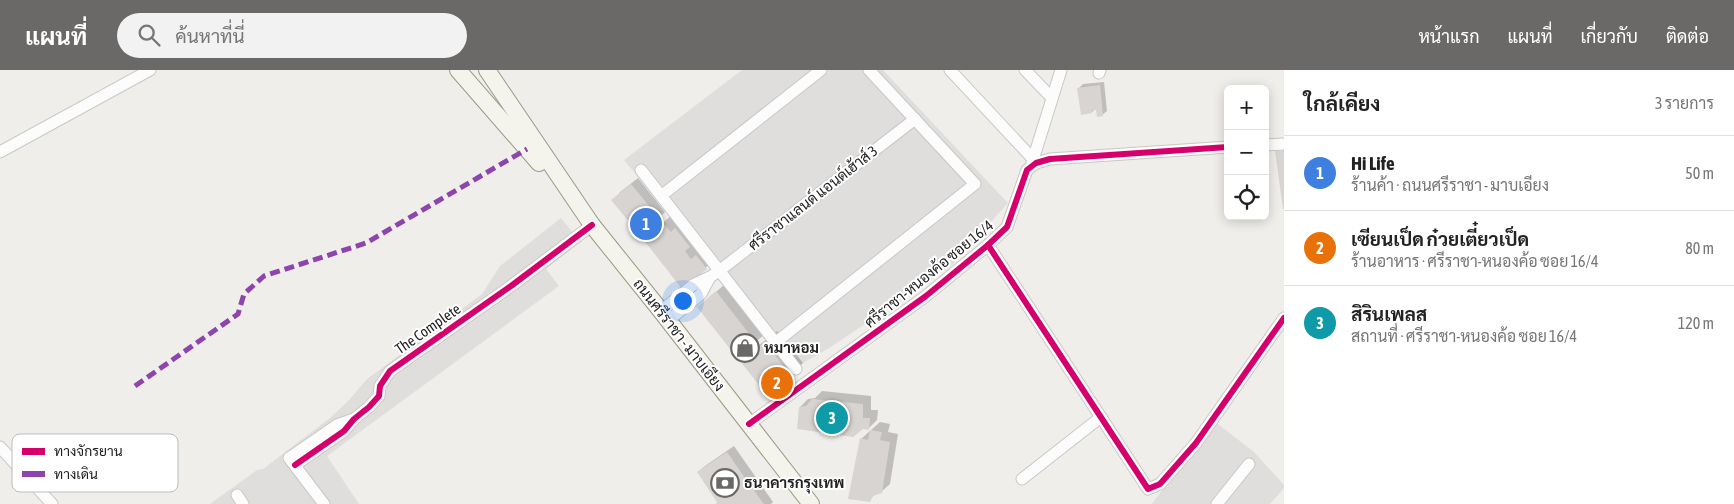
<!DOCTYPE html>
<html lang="th">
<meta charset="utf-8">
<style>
:root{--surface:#fff;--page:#f2f2f2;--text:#222;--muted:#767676;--line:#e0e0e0;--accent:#6a6968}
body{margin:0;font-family:"Asap Condensed",Sarabun,sans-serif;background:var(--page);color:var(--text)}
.controls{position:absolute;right:15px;top:15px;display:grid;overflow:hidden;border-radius:8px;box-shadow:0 2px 12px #0003}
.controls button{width:45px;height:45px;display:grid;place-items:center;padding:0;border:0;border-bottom:1px solid var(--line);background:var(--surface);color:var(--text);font:25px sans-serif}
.you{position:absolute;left:682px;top:230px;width:18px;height:18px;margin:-12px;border:4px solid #fff;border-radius:50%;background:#1a73e8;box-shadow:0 0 0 8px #1a73e833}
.badge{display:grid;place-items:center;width:32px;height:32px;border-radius:50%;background:var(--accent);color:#fff;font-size:16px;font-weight:700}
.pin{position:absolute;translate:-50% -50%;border:2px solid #fff;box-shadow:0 1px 5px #0006}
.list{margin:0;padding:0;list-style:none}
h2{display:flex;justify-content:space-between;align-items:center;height:65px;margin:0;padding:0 20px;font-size:21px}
h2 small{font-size:16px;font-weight:400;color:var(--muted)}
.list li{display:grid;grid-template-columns:32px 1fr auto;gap:15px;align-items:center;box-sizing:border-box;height:75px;padding:0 20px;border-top:1px solid var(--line)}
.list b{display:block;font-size:19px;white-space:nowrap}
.list p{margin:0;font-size:16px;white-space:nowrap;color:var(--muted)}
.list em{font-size:16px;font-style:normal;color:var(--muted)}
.icon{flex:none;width:28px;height:28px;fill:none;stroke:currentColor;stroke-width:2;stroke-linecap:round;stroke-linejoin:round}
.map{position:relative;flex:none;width:1284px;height:434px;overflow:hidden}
header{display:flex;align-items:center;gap:30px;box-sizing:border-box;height:70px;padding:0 25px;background:var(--accent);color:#fff}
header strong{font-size:24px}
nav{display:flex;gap:28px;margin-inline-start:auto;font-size:18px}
.search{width:350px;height:45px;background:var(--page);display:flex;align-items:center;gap:12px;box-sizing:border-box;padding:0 18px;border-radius:28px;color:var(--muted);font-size:19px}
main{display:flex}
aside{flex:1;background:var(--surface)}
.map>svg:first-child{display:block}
.residential{fill:#dfdedc}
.shadow{fill:#0003}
.building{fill:#d7d4d2}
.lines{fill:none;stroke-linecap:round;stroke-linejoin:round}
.minor-casing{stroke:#c9c8c7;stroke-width:13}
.secondary-casing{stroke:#999a82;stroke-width:18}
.minor{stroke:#fdfcfc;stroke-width:11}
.secondary{stroke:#f4f4ed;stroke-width:16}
.quiet{stroke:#8e44ad;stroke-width:5;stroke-dasharray:10 5;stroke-linecap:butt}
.cycleway-casing{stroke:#fff;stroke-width:9}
.cycleway{stroke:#d6006c;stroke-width:6}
.labels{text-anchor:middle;stroke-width:4;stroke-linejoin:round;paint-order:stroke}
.street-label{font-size:15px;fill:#222;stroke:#fff}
.poi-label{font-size:15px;font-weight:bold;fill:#222;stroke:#fff;text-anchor:start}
.key{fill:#fff;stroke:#bdbdbd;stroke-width:1}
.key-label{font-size:14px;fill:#222}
</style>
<header>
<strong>แผนที่</strong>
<div class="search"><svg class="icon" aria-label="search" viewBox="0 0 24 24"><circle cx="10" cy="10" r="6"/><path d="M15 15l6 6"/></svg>ค้นหาที่นี่</div>
<nav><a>หน้าแรก</a><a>แผนที่</a><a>เกี่ยวกับ</a><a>ติดต่อ</a></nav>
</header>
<main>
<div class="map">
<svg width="1284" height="434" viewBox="0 0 1284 434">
<rect width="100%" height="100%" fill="#f0eeeb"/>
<g class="residential">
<polygon points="742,0 883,0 1008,133 952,195 831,277 794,298 624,90"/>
<polygon points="561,148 581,172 546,199 559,216 327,386 359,434 210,434 257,400 263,399 330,348 349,330 367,309 482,224 500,196"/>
<polygon points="1214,351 1254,382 1284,415 1284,418 1270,434 1152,434"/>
</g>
<g class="shadow">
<polygon points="1104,12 1107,41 1102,45 1097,37 1092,42 1079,18 1083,14"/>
<polygon points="638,108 665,142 659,148 619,123"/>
<polygon points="672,145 715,190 682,217 644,169"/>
<polygon points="725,214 765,264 738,287 699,237"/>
<polygon points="777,261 803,293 791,305 767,323 742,291 754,279"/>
<polygon points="822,321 871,326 871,340 878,340 877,350 869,358 800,337 808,329 815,328"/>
<polygon points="880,352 890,354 888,362 898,364 890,414 881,422 875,424 869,430 861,369"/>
<polygon points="734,376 773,432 771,434 717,434 719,432 698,402 705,396"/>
</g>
<g class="building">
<polygon points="1100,15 1103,46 1097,47 1096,40 1092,40 1092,43 1081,45 1077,18"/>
<polygon points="1284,80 1284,139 1283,139 1275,81"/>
<polygon points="631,114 660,149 640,165 611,130"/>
<polygon points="663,153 671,162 675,158 690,177 685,181 691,189 696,185 707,199 682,219 643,169"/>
<polygon points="716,221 757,274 738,289 697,237"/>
<polygon points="765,272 791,306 767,325 740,291"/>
<polygon points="812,329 863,334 863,348 870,348 869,360 863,359 853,367 797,359 799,337 806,336"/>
<polygon points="870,360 882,362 880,370 890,372 882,423 873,426 870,432 848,429 860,368 868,370"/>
<polygon points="727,382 747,411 764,434 716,434 717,432 697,402"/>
</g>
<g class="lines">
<defs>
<g id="minor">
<polyline points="950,0 1033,89"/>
<polyline points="1025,0 1052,28"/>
<polyline points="1099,3 1100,0"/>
<polyline points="1265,75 1284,74"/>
<polyline points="0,82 150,0"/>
<polyline points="1032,93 1061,0"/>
<polyline points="641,100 796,299"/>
<polyline points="661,126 821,0"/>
<polyline points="988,175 1148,419 1160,414 1196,373 1284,248"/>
<polyline points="661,241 693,215 710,207 719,201 915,49"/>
<polyline points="669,250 701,224 710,207"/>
<polyline points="775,273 975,114 869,0"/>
<polyline points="749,354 926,226 988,175 1007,157 1027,100 1036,93 1050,89 1228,77"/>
<polyline points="0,377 52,434"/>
<polyline points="295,395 344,361 354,349 369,337 379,326 380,316 390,301 511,216 592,155"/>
<polyline points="1022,409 1101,347"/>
<polyline points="237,425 243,434"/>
<polyline points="324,434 289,388 337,355 354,349"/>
<polyline points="1217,434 1249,394"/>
</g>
<g id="secondary">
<polyline points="458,0 539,93"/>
<polyline points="487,0 592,155 661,241 811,434"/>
</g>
</defs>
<use href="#minor" class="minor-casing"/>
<use href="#secondary" class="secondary-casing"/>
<use href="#minor" class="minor"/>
<use href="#secondary" class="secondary"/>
<polyline class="quiet" points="135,316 238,244 244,224 264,206 366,173 527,79"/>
<defs>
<g id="cycleway">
<polyline points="988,175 1148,419 1160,414 1196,373 1284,248"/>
<polyline points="749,354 926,226 988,175 1007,157 1027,100 1036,93 1050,89 1228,77"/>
<polyline points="295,395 344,361 354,349 369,337 379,326 380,316 390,301 511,216 592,155"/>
</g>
</defs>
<use href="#cycleway" class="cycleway-casing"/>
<use href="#cycleway" class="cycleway"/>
</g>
<defs>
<symbol id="shop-ring" viewBox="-11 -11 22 22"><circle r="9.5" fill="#fff" stroke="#6a6968" stroke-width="1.5"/><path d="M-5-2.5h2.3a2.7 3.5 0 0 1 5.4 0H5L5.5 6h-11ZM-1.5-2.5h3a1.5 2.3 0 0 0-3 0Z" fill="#6a6968"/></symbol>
<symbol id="bank-ring" viewBox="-11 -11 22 22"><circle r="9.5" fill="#fff" stroke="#6a6968" stroke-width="1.5"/><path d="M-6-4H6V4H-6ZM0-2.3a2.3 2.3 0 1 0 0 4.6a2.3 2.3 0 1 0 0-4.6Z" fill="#6a6968"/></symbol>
</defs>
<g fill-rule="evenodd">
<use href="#shop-ring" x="729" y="262" width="32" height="32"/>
<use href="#bank-ring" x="709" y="397" width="32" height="32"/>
</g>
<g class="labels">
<g class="street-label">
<text transform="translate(813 128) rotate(-38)" y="5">ศรีราชาแลนด์ แอนด์เฮ้าส์ 3</text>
<text transform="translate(929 204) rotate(-39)" y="5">ศรีราชา-หนองค้อ ซอย 16/4</text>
<text transform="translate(428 259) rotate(-35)" y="5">The Complete</text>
<text transform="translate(679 265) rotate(52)" y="5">ถนนศรีราชา - มาบเอียง</text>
</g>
<g class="poi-label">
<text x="764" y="283">หมาหอม</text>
<text x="744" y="418">ธนาคารกรุงเทพ</text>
</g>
</g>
<rect x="12" y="364" width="166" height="58" rx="8" class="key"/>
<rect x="22" y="378" width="23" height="7" fill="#d6006c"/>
<rect x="22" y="401" width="23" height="6" fill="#8e44ad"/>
<g class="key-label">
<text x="54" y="386">ทางจักรยาน</text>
<text x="54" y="409">ทางเดิน</text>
</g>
</svg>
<div class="controls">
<button>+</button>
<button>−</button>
<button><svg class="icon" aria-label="locate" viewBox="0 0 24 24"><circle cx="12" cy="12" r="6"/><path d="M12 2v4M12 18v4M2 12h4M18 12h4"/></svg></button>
</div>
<div class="you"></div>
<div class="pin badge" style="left:646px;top:154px;background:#3f7fe0">1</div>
<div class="pin badge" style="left:777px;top:313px;background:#e8710a">2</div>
<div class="pin badge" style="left:832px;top:348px;background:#0f9aa8">3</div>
</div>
<aside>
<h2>ใกล้เคียง<small>3 รายการ</small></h2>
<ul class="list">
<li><span class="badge" style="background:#3f7fe0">1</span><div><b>Hi Life</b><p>ร้านค้า · ถนนศรีราชา - มาบเอียง</p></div><em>50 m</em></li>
<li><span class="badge" style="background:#e8710a">2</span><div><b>เซียนเป็ด ก๋วยเตี๋ยวเป็ด</b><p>ร้านอาหาร · ศรีราชา-หนองค้อ ซอย 16/4</p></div><em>80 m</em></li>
<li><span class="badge" style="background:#0f9aa8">3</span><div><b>สิรินเพลส</b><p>สถานที่ · ศรีราชา-หนองค้อ ซอย 16/4</p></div><em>120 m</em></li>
</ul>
</aside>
</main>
